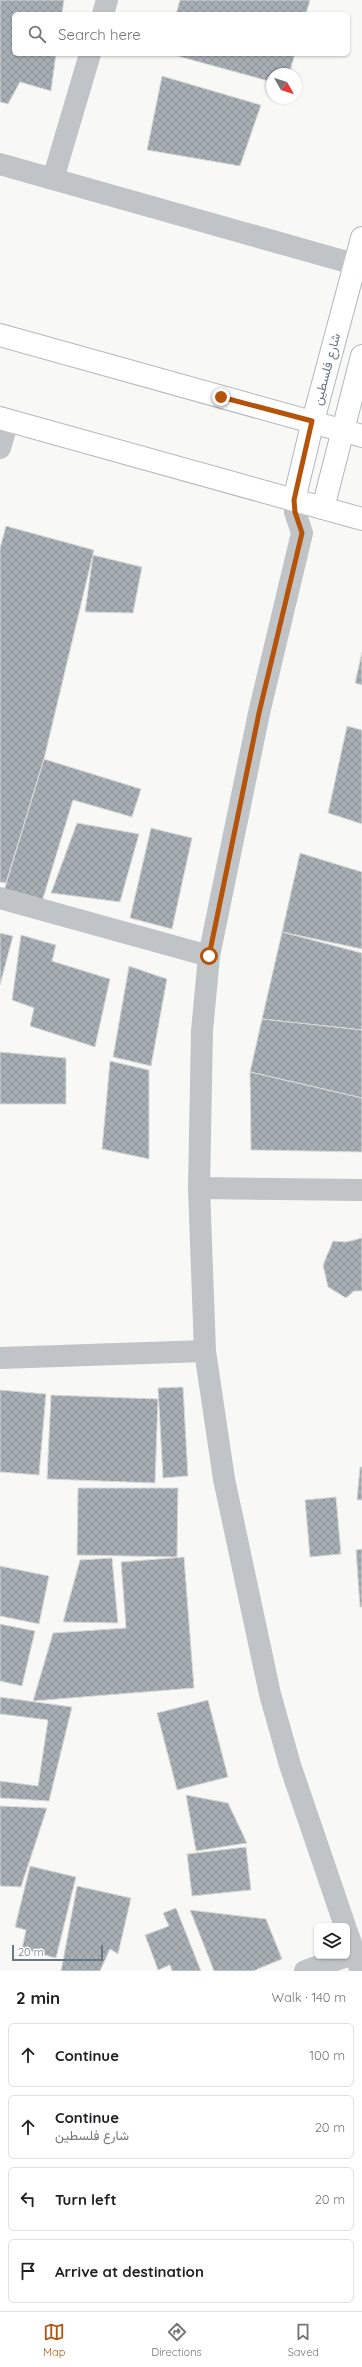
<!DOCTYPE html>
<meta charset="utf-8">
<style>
:root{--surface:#fff;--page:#f2f2f2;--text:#202124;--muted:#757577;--line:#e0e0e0;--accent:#b45309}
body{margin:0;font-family:Quicksand,Vazirmatn,sans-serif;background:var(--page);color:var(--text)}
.controls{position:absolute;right:12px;bottom:12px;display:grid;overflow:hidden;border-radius:6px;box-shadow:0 1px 3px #0004}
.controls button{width:36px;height:36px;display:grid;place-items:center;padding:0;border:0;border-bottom:1px solid var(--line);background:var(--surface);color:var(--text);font:20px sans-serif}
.compass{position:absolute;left:266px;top:68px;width:36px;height:36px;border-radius:50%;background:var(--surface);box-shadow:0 1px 3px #0004;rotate:129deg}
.scale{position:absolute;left:12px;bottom:10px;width:91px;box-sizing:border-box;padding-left:4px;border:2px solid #6a7884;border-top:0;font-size:11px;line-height:14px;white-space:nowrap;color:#6a7884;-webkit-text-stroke:3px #fff;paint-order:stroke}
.stop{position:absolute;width:12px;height:12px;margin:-9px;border:3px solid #b45309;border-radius:50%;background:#fff}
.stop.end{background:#b45309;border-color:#fff;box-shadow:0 1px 4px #0008}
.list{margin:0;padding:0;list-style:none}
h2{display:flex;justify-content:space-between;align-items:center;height:52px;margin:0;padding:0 16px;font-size:17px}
h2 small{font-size:13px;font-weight:400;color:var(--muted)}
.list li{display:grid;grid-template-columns:26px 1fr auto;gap:12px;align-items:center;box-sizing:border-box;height:64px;margin:0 8px 8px;padding:0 8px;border:1px solid var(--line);border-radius:6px}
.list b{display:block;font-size:15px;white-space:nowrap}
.list p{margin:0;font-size:13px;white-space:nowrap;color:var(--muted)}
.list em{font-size:13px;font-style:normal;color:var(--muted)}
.icon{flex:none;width:22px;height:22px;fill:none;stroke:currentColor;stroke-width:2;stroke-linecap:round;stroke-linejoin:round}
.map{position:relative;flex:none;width:362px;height:1971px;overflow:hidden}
.search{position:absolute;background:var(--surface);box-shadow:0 1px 3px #0004;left:12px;right:12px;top:12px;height:44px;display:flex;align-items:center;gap:10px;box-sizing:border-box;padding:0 14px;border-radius:6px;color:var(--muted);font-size:15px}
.sheet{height:340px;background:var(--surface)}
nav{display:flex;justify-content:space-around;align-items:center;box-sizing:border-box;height:56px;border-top:1px solid var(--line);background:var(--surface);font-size:11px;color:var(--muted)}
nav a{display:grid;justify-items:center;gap:2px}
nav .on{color:var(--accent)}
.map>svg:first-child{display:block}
.building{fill:url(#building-cross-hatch);stroke:#dadad8}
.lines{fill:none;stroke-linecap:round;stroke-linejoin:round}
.secondary-casing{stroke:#b2b7bc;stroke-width:24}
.primary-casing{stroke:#b4b8bb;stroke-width:24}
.street{stroke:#c0c4c7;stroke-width:22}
.secondary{stroke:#fff;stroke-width:22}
.primary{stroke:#fff;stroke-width:22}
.route{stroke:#b45309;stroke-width:5}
.labels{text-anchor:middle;stroke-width:4;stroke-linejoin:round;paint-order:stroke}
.street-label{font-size:13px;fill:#6a7884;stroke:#fff}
</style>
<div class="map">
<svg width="362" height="1971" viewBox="0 0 362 1971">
<defs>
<pattern id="building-cross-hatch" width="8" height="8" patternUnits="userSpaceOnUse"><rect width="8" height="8" fill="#a8afb4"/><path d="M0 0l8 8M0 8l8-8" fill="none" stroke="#8d9398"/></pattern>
</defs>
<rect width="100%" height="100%" fill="#f8f8f6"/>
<g class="building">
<polygon points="0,0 64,0 62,14 14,14 14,54 56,54 51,91 20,82 8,104 0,102"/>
<polygon points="180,0 310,0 306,14 176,14"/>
<polygon points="170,54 295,54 289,74 272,74 272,82"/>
<polygon points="162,76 261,105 240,166 147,150"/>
<polygon points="6,526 94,550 44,759 6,883 0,882 0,548"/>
<polygon points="93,555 142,567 133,613 85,612"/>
<polygon points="362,652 362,685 355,683"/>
<polygon points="347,726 362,730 362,824 328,813"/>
<polygon points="44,759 141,789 132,817 73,800 41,905 3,894"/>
<polygon points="77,823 139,834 120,902 51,893"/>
<polygon points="151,828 192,838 172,929 130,918"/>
<polygon points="300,853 362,872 362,949 282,932"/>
<polygon points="282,932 362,953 362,1030 262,1019"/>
<polygon points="0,933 13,936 0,985"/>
<polygon points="21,935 56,945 52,961 110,979 95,1047 30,1026 34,1008 12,1000"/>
<polygon points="129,966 167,979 151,1066 113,1057"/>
<polygon points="262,1019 362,1030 362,1098 250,1072"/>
<polygon points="0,1052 66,1058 66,1104 0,1104"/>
<polygon points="110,1061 149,1070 149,1159 102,1149"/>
<polygon points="250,1072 362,1098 362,1152 251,1150"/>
<polygon points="362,1233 362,1291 354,1291 346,1298 328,1287 323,1265 333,1241 346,1242 362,1238"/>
<polygon points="183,1387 188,1476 163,1478 158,1388"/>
<polygon points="0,1390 46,1394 39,1475 0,1472"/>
<polygon points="51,1395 158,1399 155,1483 47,1479"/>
<polygon points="360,1467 362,1467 362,1500 357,1500"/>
<polygon points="78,1488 178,1488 177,1557 77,1555"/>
<polygon points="336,1497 341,1554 310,1557 305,1500"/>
<polygon points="362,1549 362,1607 360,1607 356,1550"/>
<polygon points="184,1557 194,1688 33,1701 53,1633 126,1628 121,1562"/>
<polygon points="112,1558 118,1623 63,1622 80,1560"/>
<polygon points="0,1566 49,1576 39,1624 0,1616"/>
<polygon points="0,1624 35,1631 22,1686 0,1681"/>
<polygon points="0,1697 72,1707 49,1801 0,1798 0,1781 38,1786 48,1720 0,1714"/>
<polygon points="208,1700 228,1777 177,1790 157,1713"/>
<polygon points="186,1795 228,1803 247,1843 196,1851"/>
<polygon points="0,1806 47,1808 21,1887 0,1886"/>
<polygon points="246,1847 251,1890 192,1896 187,1854"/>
<polygon points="30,1866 76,1877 56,1958 22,1949 26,1930 15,1927"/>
<polygon points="77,1886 131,1898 118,1954 110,1949 100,1971 61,1971"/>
<polygon points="176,1908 201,1971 172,1971 170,1965 158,1970 145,1935 169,1926 163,1913"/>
<polygon points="190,1910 266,1919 282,1959 253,1971 214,1971"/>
</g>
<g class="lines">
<defs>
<g id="secondary">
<polyline points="294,500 313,421 362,238"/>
<polyline points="323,508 362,356"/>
</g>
<g id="primary">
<polyline points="0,335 362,436"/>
<polyline points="0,418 362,519"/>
</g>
</defs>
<use href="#secondary" class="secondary-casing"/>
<use href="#primary" class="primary-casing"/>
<g class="street">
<polyline points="103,14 107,0"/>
<polyline points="0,164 354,264"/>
<polyline points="53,179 90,54"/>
<polyline points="0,448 8,421"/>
<polyline points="294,500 295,512 302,533 259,713 209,956 202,1031 199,1188 205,1351 224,1479 270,1694 290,1765 345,1926"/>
<polyline points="0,898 209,956"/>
<polyline points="199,1188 362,1190"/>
<polyline points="0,1358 205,1351"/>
<polyline points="347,1932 361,1971"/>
<polyline points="305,1971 347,1956"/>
</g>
<use href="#secondary" class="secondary"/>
<use href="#primary" class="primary"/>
</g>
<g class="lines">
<polyline class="route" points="209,956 259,713 302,533 295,512 294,500 312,421 221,397"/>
</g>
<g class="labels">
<g class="street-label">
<text transform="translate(326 369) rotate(-75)" y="5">شارع فلسطين</text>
</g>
</g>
</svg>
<div class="controls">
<button><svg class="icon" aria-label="layers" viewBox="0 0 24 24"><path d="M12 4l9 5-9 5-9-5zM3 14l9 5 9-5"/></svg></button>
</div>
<svg class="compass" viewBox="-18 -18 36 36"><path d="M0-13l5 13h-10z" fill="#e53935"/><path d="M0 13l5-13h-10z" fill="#757577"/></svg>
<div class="scale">20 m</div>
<div class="stop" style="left:209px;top:956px"></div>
<div class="stop end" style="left:221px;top:397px"></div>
<div class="search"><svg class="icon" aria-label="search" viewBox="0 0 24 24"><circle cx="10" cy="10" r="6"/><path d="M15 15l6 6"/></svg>Search here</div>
</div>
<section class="sheet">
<h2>2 min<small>Walk · 140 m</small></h2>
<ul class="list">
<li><svg class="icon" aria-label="ahead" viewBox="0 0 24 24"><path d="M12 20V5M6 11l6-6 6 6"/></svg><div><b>Continue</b></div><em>100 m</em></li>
<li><svg class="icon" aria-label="ahead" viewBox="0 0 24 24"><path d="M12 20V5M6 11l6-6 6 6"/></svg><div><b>Continue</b><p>شارع فلسطين</p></div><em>20 m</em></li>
<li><svg class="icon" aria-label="left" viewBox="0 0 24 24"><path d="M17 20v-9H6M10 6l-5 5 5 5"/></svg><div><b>Turn left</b></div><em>20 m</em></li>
<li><svg class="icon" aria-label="arrive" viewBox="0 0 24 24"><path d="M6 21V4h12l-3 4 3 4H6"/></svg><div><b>Arrive at destination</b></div></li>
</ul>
</section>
<nav>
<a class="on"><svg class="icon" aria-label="map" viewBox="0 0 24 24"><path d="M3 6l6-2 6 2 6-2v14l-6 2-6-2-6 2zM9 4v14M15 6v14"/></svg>Map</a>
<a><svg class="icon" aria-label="directions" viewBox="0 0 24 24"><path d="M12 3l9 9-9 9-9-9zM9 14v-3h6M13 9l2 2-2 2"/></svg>Directions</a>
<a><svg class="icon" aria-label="saved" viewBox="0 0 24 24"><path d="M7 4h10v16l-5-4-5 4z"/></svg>Saved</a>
</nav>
